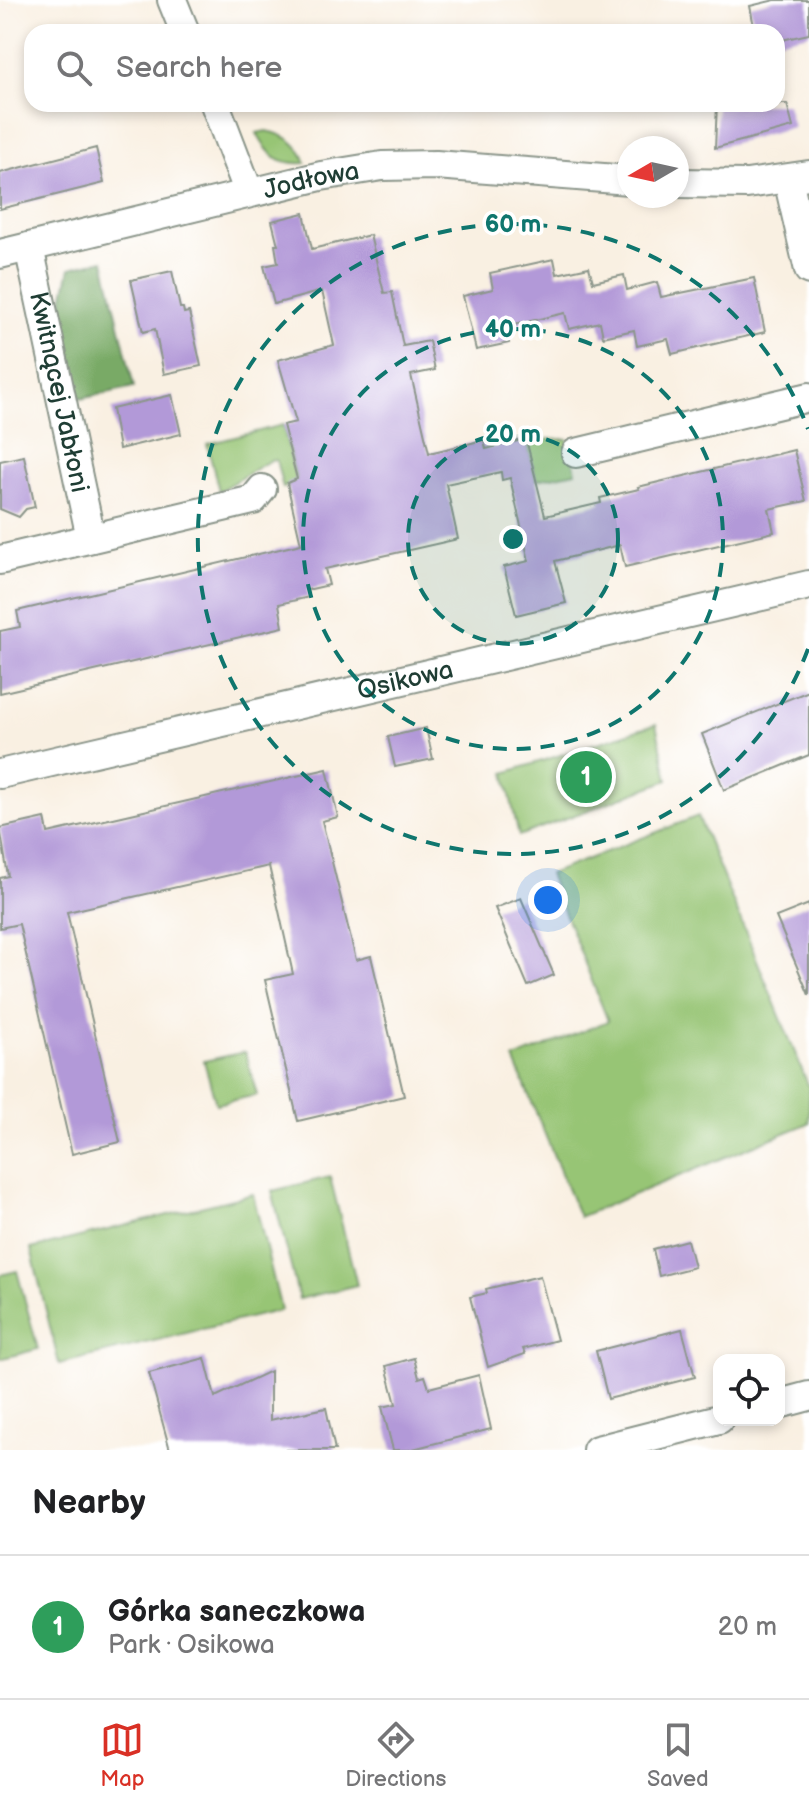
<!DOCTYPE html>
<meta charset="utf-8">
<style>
:root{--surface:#fff;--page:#f2f2f2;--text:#202124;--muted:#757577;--line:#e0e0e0;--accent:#d93025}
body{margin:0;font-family:"Balsamiq Sans",sans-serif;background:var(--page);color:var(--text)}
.controls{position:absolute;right:24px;bottom:24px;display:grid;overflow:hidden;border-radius:16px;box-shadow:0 4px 12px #0003}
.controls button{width:72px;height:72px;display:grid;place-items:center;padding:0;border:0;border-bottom:2px solid var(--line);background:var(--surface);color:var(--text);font:40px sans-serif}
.compass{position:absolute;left:617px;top:136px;width:72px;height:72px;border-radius:50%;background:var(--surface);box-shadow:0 4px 12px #0003;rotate:261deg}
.you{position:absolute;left:548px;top:900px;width:28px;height:28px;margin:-20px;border:6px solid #fff;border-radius:50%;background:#1a73e8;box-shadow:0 0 0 12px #1a73e833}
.badge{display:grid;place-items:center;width:52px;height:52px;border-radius:50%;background:var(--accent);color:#fff;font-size:26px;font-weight:700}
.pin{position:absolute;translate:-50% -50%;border:4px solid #fff;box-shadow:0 2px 8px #0006}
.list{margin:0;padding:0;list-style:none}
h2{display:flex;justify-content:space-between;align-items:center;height:104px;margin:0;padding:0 32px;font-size:34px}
h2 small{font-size:26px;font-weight:400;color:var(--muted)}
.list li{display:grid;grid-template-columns:52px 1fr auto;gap:24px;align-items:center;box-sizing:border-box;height:144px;padding:0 32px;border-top:2px solid var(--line)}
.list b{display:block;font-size:30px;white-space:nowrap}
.list p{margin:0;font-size:26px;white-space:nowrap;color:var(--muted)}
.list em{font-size:26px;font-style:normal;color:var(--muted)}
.icon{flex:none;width:44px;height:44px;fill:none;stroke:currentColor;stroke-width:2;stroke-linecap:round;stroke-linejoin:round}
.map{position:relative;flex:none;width:809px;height:1450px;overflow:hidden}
.search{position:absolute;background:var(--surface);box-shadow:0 4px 12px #0003;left:24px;right:24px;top:24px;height:88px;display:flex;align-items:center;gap:20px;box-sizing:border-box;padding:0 28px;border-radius:24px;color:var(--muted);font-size:30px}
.sheet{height:248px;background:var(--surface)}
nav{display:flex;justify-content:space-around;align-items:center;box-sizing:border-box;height:112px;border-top:2px solid var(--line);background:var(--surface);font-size:22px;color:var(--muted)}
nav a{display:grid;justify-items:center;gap:4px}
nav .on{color:var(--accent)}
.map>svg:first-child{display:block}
.green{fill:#97c574;stroke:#5b8154;stroke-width:2}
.forest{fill:#79aa66;stroke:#4c744d;stroke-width:2}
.building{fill:#b299d8}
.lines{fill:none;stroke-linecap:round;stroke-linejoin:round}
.street-casing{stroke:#8c968b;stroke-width:32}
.street{stroke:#fff;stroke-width:28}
.ring{fill:none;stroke:#0f766e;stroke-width:4;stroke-dasharray:14 10}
.labels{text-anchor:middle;stroke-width:7;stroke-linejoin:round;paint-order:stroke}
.street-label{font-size:26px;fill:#1f3d34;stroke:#fff}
.centre{fill:#0f766e;stroke:#fff;stroke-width:4}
.ring-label{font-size:24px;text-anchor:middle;font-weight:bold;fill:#0f766e;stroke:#fff;stroke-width:7;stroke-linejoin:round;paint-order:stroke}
</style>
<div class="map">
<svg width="809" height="1450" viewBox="0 0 809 1450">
<rect width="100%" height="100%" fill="#fff"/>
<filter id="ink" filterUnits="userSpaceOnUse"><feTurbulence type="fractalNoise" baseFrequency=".0125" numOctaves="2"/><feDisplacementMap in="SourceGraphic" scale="16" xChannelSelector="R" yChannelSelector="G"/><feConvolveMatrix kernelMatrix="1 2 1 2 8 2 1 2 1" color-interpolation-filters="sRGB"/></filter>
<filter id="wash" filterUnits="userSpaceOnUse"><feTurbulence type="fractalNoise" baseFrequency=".006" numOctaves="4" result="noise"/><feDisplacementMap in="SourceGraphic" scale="32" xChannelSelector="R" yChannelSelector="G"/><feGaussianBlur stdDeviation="1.8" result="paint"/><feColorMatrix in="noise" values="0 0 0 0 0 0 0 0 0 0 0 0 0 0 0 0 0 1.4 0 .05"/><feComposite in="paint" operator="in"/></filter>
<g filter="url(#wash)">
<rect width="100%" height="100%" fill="#f9f0e2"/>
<g class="green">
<path d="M266,131C285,134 300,144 306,163C280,165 268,156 257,133Z"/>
<polygon points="283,425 297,484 283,488 276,460 269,461 219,491 207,444"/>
<polygon points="526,439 568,439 576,472 536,480"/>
<polygon points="656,724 668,780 519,836 505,773"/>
<polygon points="698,816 809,1087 809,1123 579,1217 514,1059 608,1021 549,874"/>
<polygon points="245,1052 257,1095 216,1104 204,1061"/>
<polygon points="330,1177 357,1285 299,1299 272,1191"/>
<polygon points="253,1194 281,1310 59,1364 31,1249"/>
<polygon points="17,1271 38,1349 0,1359 0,1275"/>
</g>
<polygon class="forest" points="104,260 134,387 80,399 61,308 70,268"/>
<g id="blocks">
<g class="building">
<polygon points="775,0 809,0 809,34 777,41 777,32 755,32 750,6"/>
<polygon points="717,104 787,104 793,127 715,148"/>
<polygon points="96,148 104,183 0,209 0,173"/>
<polygon points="304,213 312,249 370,235 384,293 392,292 403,346 429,341 435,370 411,375 429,453 484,440 486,449 526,439 545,516 601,503 600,498 639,489 638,487 794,450 806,501 769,509 774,532 625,567 620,545 555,561 566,603 516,615 504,567 529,561 510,478 502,480 501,472 446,484 458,539 325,569 329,585 307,590 309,597 279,604 283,627 0,693 0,631 20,627 17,611 301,544 287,483 297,479 283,425 296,422 278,360 334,345 322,291 274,304 264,266 278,263 275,245 278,245 272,221"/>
<polygon points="554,259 557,274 589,267 593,282 624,275 627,290 657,282 661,297 754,278 765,332 672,354 668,339 637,346 634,330 603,337 600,322 569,329 565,313 505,327 509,343 476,350 463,296 493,289 490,273"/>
<polygon points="172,271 180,308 183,308 184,313 189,312 201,366 164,374 155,329 143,332 131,280"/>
<polygon points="172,395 181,434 119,449 112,409"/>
<polygon points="24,456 35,507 26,509 19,517 0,509 0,461"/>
<polygon points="809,691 809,755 724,790 702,734"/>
<polygon points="426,728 433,759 395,767 388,737"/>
<polygon points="327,769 338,817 322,821 356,960 371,956 404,1096 298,1121 265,980 293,974 269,866 67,912 120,1142 72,1154 19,924 0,928 0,878 8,876 0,828 45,818 48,833"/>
<polygon points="521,898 554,975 528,986 495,908"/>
<polygon points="809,904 809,995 776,917"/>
<polygon points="687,1240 694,1267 659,1276 653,1249"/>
<polygon points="540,1276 557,1340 523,1349 525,1354 488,1367 470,1297 487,1293 486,1289"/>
<polygon points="682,1329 695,1377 608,1399 596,1351"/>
<polygon points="205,1358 215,1397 270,1371 270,1420 326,1408 335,1450 170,1450 149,1373"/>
<polygon points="414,1358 419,1378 425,1376 429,1388 479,1375 491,1429 409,1450 393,1450 382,1407 396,1404 386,1366"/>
</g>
</g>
</g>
<g filter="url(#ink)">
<use href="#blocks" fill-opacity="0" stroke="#8c968b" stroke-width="2"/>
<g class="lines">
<defs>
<g id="street">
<polyline points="172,0 185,32"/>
<polyline points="215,104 249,193"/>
<polyline points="788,179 809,270"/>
<polyline points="677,183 747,184 809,175"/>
<path id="s1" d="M29,247L91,538"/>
<path id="s2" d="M0,254L321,176L382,166L436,165L629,180"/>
<polyline points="576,453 809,397"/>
<polyline points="0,560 253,500 262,489"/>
<path id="s3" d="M0,774L809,585"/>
<polyline points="779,1404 809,1396"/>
<polyline points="597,1450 719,1419"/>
</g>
</defs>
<use href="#street" class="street-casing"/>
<use href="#street" class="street"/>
</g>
</g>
<circle cx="513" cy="539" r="105" fill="#0f766e" fill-opacity=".12"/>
<g class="ring">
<circle cx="513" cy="539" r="105"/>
<circle cx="513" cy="539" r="210"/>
<path d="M808 649A315 315 0 1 1 808 429"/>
</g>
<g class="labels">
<g class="street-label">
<text dy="9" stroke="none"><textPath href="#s2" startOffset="320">Jodłowa</textPath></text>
<text dy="9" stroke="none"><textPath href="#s1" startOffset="148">Kwitnącej Jabłoni</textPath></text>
<text dy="9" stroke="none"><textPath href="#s3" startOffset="416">Osikowa</textPath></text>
</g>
</g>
<circle cx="513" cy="539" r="12" class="centre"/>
<g class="ring-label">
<text x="513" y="232">60 m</text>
<text x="513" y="337">40 m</text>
<text x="513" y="442">20 m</text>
</g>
</svg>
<div class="controls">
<button><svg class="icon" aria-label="locate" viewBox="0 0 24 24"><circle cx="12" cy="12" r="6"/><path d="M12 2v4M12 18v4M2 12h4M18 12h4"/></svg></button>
</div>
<svg class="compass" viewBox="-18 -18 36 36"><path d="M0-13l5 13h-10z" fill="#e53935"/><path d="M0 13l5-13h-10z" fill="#757577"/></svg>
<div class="you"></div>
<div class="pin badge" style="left:586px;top:777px;background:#2e9e5b">1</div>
<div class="search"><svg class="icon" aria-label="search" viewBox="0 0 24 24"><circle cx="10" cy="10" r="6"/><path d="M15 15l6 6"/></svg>Search here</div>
</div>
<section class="sheet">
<h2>Nearby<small></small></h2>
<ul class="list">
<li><span class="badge" style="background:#2e9e5b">1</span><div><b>Górka saneczkowa</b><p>Park · Osikowa</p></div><em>20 m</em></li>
</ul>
</section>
<nav>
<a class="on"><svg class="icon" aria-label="map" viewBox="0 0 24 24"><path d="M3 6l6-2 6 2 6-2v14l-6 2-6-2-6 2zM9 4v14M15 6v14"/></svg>Map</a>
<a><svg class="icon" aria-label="directions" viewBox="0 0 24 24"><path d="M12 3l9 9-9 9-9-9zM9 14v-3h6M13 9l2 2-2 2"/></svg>Directions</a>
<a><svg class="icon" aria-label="saved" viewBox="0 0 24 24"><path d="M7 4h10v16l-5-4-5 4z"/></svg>Saved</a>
</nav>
